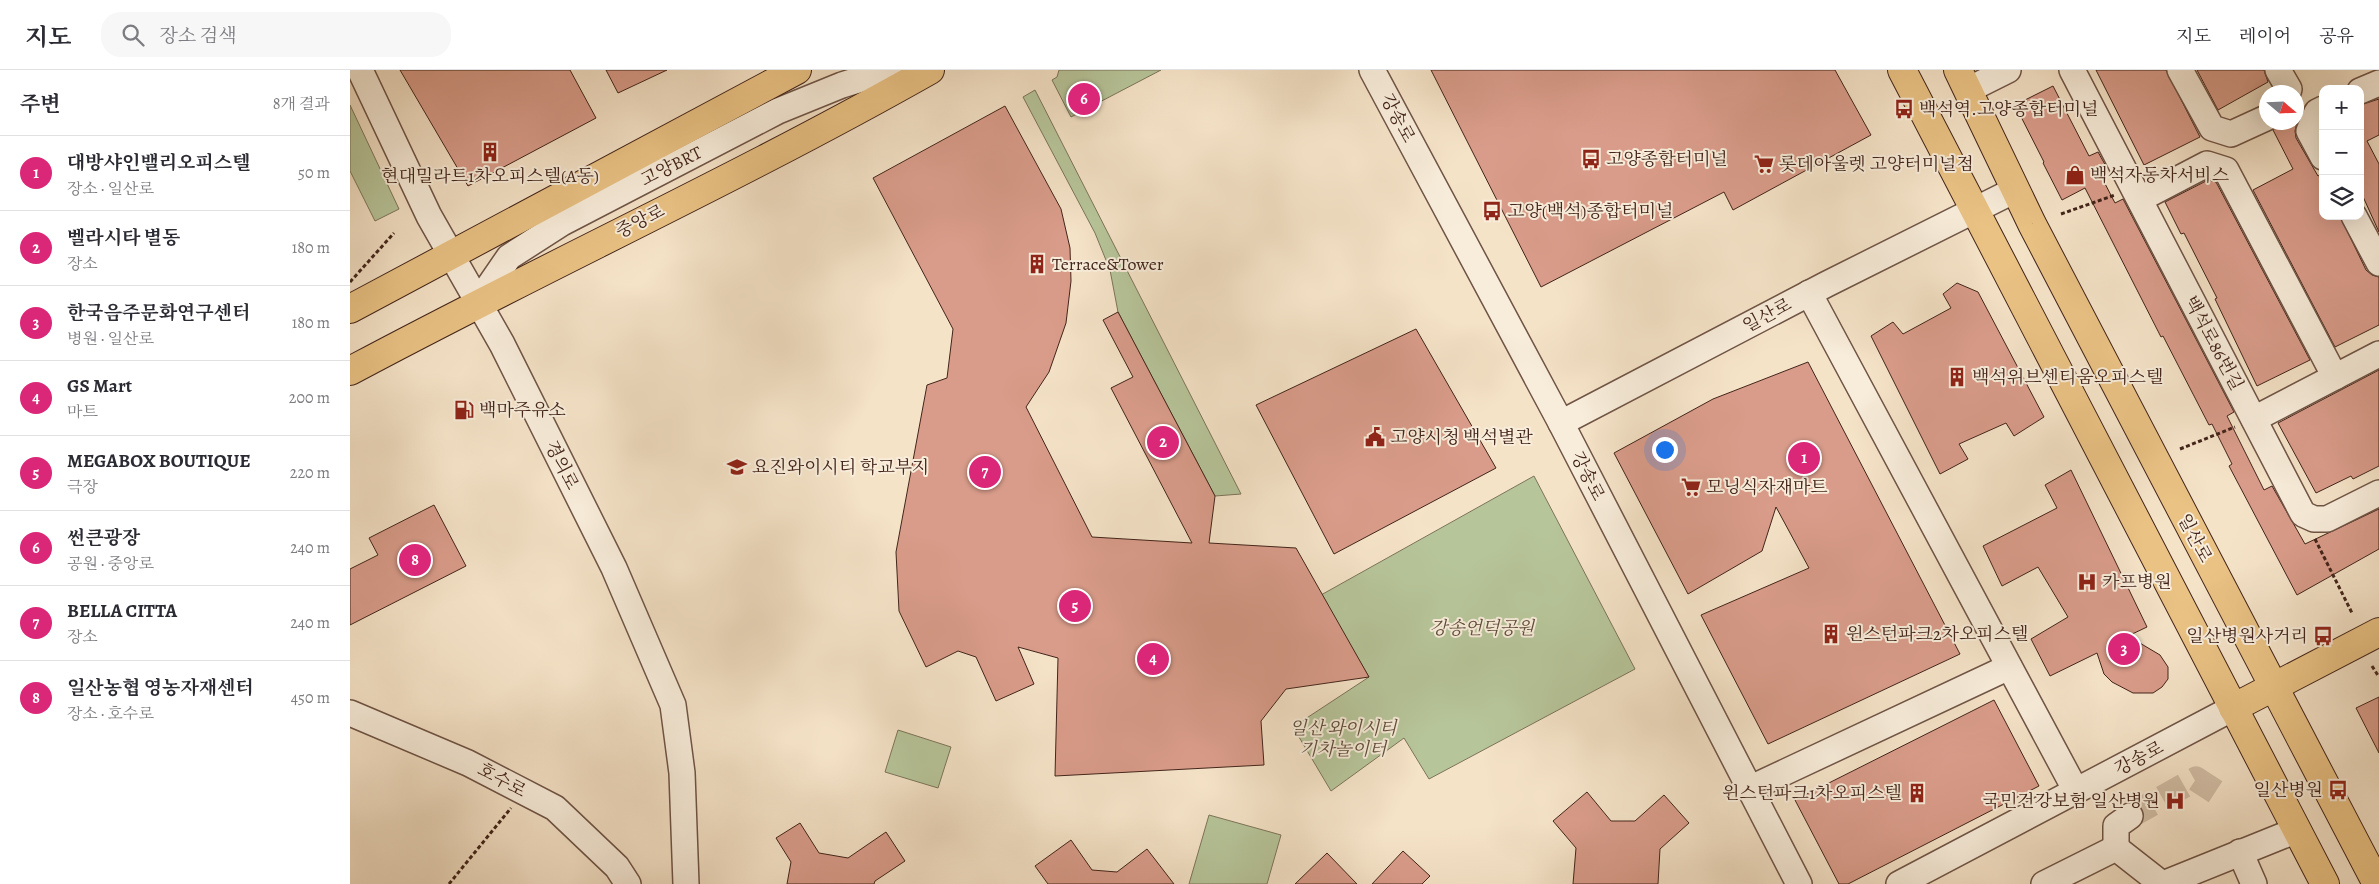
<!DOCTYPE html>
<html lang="ko">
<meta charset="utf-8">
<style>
:root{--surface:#fff;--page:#f7f7f7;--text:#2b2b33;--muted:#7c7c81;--line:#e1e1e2;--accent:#db2777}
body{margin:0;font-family:Alegreya,"Noto Serif KR",serif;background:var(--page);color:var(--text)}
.controls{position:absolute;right:15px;top:15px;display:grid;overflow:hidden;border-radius:10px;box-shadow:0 5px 20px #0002}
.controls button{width:45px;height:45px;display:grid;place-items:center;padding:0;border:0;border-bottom:1px solid var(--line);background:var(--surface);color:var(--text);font:25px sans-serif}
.compass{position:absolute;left:1909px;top:15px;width:45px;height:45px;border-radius:50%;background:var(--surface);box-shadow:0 5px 20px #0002;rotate:109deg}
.you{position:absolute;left:1314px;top:379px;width:18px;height:18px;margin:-12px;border:4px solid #fff;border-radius:50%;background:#1a73e8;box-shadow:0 0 0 8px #1a73e833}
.badge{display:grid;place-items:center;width:32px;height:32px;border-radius:50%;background:var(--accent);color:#fff;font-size:16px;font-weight:700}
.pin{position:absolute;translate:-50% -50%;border:2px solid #fff;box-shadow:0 1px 5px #0006}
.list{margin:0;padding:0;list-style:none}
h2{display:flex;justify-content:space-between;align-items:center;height:65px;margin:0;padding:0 20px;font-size:21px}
h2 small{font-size:16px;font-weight:400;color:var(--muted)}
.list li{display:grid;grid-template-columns:32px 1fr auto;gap:15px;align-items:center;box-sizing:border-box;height:75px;padding:0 20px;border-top:1px solid var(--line)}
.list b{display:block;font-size:19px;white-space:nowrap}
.list p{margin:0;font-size:16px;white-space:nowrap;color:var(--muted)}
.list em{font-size:16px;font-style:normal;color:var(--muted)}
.icon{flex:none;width:28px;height:28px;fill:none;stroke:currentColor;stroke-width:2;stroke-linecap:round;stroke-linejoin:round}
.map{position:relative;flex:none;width:2029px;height:814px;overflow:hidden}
header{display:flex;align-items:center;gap:30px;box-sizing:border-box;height:70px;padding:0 25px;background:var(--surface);border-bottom:1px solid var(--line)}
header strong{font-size:24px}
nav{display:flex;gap:28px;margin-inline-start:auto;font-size:18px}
.search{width:350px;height:45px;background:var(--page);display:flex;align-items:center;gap:12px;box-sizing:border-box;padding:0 18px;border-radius:20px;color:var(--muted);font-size:19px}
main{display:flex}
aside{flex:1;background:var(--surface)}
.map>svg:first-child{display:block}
.green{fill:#b7c59a;stroke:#7c745a}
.building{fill:#d99c8a;stroke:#42241a}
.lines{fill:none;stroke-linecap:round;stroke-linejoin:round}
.minor-tunnel{stroke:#d1bda5;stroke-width:25;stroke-dasharray:25 12;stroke-linecap:butt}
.minor-casing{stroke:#6f5446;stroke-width:28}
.major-casing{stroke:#42241a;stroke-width:30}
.path{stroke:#42241a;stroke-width:3;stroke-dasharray:4 2.5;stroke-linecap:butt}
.minor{stroke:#f8eddb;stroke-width:25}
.major{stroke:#eac284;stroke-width:28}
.labels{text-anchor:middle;stroke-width:4;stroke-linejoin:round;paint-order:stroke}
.poi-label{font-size:18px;fill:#42241a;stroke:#f8eddb;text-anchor:start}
.street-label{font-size:18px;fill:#42241a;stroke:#f8eddb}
.park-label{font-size:18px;font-style:italic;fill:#5f4c3a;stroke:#f8eddb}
</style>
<header>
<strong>지도</strong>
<div class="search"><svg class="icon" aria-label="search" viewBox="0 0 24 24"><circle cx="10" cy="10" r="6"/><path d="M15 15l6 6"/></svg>장소 검색</div>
<nav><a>지도</a><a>레이어</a><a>공유</a></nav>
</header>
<main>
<aside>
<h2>주변<small>8개 결과</small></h2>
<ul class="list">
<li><span class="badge">1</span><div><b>대방샤인밸리오피스텔</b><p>장소 · 일산로</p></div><em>50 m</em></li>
<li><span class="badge">2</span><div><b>벨라시타 별동</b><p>장소</p></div><em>180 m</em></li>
<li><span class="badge">3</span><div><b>한국음주문화연구센터</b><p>병원 · 일산로</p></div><em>180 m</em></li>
<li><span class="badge">4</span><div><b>GS Mart</b><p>마트</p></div><em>200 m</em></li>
<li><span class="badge">5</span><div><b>MEGABOX BOUTIQUE</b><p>극장</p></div><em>220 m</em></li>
<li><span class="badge">6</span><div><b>썬큰광장</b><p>공원 · 중앙로</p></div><em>240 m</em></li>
<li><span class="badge">7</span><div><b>BELLA CITTA</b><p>장소</p></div><em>240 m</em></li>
<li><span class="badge">8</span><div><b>일산농협 영농자재센터</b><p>장소 · 호수로</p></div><em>450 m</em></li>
</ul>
</aside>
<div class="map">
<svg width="2029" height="814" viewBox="0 0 2029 814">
<rect width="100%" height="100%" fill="#f5e3c8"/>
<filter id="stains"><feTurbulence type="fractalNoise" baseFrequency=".004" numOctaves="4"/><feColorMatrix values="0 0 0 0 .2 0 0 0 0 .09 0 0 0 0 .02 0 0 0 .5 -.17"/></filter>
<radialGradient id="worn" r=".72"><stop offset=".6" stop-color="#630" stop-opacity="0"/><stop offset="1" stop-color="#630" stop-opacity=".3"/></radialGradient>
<g class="green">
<polygon points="709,0 811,0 721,47 702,10 707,7"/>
<polygon points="685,20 891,424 865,426 768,242 760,200 745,163 673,27"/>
<polygon points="0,35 49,139 25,151 0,101"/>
<polygon points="1184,406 1285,599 1079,709 1054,668 981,721 943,657 1019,607 971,525"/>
<polygon points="548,660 601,677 588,718 535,702"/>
<polygon points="859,745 931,765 917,814 839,814"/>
</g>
<g class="building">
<polygon points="50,0 220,0 246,48 118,116"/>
<polygon points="256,0 317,0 268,23"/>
<polygon points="1081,0 1485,0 1521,65 1383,140 1374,122 1191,217"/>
<polygon points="1746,0 1816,0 1850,67 1794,95"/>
<polygon points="1847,0 1914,0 1918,12 1868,40"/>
<polygon points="1703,16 1739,86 1748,82 1757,98 1749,102 1765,133 1773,129 1884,342 1877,346 1914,420 1922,416 1955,474 2029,439 2029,479 1947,525 1879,396 1882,394 1862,354 1859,355 1813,266 1811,267 1735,118 1712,130 1693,93 1694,92 1665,35"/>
<polygon points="2029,29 2029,65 2017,71 2029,94 2029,162 2010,120 2010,35"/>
<polygon points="655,36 711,139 720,178 721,211 716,253 699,302 676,337 742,467 842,473 761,318 783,307 753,250 768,242 865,426 859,473 946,478 1019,607 936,619 911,651 914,695 705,706 708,588 668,577 684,614 646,631 626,587 608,581 576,597 549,541 546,482 577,315 597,308 603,259 523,108"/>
<polygon points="1929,52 1947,52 1945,61 1946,68 1968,106 1973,103 1973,146 1990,146 2016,200 2022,205 2029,207 2029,255 1985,277 1903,120 1943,99 1923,60"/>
<polygon points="1858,110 1866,112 1960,290 1907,316 1865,229 1867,228 1834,163 1831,164 1815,132"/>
<polygon points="1607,213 1628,222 1694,347 1664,366 1656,353 1609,374 1618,389 1590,404 1521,266 1543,252 1553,264 1601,238 1593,224"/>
<polygon points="1066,259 1146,398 984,484 906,335"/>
<polygon points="1458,292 1610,584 1418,674 1351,545 1459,498 1426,437 1412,481 1338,524 1264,383 1363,329"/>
<polygon points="2029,300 2029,396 2003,409 2001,406 1966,423 1928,353"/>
<polygon points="1721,400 1797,557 1778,566 1810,585 1818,597 1818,609 1812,617 1803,623 1783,623 1762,612 1754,604 1747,583 1700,606 1681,569 1718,547 1688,497 1652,516 1633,476 1707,438 1695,415"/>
<polygon points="84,435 116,496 0,555 0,499 28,485 19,468"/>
<polygon points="2029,627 2029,683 2006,638"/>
<polygon points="1644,630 1689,716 1498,814 1489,814 1445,730"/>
<polygon points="1237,722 1261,751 1285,751 1314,725 1339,753 1310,779 1308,814 1223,814 1226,778 1203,751"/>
<polygon points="450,753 469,783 498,788 536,762 555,791 525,811 524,814 437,814 441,792 426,768"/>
<polygon points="721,770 742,800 767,802 797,779 824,814 698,814 685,796"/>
<polygon points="1053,781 1080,806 1072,814 1022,814"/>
<polygon points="977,783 1007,814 945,814"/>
</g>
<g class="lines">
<polyline class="minor-tunnel" points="1780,746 1846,709 1872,726"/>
<defs>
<g id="minor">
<polyline points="10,0 79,146 152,274 264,498 323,635 332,703 336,814"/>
<polyline points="1022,0 1211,353 1449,814"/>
<polyline points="1722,0 1953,444 1964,449 1977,449 2029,423"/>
<polyline points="1830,0 1862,58 1881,64 1916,48"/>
<polyline points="1928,0 1939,19 1938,22"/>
<polyline points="1618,20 1658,0"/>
<polyline points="2010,21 2029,13"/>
<polyline points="1973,39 1967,42 1959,61 1973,87"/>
<polyline points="1790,129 1857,94 1876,100 1985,307"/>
<polyline points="2004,146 2029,193"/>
<polyline points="1459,223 1726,721"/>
<polyline points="128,232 159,187 212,153 428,41 492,15 540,0"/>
<polyline points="1904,349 2029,284"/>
<polyline points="1211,353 1477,214 1665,120"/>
<polyline points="0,643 118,693 205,738 267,797 278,814"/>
<polyline points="1399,719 1659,597"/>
<polyline points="1766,778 1766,756 1780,746"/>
<polyline points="1890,782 1904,814"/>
<polyline points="1549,814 1883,638"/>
<polyline points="1694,814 1766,778 1812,814"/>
<polyline points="1813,814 1947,760"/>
</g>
<g id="major">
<polyline points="1552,0 1975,814"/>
<polyline points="1608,0 1682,154 2027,814"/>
<polyline points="0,239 447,0"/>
<path d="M0,301C192,198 391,107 580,0"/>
<polyline points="1883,638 2029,562"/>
</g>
</defs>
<use href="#minor" class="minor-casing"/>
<use href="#major" class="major-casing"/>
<g class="path">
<polyline points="1711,144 1765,125"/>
<polyline points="0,212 44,163"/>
<polyline points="1830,379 1885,357"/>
<polyline points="1965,469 2002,543"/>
<polyline points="2022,596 2029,607"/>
<polyline points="99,814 161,738"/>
</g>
<use href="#minor" class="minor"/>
<use href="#major" class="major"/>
</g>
<defs>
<symbol id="bus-bare" viewBox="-9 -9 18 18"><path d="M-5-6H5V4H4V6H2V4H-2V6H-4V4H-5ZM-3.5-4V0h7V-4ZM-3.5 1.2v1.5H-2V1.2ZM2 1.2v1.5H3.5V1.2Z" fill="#8f2418" stroke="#f8eddb" stroke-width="2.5" paint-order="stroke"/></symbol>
<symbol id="building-bare" viewBox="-9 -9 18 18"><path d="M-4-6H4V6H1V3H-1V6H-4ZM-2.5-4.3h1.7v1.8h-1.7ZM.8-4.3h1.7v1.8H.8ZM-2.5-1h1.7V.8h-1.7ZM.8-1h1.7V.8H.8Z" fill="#8f2418" stroke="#f8eddb" stroke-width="2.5" paint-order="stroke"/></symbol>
<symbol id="supermarket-bare" viewBox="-9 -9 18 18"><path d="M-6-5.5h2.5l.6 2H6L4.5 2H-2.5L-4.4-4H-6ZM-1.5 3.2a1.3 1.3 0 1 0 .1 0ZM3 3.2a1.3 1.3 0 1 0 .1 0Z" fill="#8f2418" stroke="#f8eddb" stroke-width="2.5" paint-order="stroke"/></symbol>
<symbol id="shop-bare" viewBox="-9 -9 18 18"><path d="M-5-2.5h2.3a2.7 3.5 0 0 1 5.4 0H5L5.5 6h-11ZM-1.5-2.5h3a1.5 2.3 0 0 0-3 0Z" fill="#8f2418" stroke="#f8eddb" stroke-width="2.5" paint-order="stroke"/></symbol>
<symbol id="fuel-bare" viewBox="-9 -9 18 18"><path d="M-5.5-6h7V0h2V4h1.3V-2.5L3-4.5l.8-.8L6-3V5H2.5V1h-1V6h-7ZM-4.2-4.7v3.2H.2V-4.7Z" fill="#8f2418" stroke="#f8eddb" stroke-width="2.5" paint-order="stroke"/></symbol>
<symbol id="civic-bare" viewBox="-9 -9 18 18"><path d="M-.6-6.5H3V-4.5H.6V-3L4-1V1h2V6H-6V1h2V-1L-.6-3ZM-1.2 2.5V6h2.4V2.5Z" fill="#8f2418" stroke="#f8eddb" stroke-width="2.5" paint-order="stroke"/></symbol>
<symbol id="school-bare" viewBox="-9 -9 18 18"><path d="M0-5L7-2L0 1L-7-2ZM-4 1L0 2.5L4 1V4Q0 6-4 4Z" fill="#8f2418" stroke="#f8eddb" stroke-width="2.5" paint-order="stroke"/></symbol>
<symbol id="hospital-bare" viewBox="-9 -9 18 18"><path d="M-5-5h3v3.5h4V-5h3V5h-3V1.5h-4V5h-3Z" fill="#8f2418" stroke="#f8eddb" stroke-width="2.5" paint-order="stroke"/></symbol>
</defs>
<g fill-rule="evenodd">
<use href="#bus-bare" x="1540" y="25" width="28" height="28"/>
<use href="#building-bare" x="126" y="68" width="28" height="28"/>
<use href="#bus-bare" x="1227" y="75" width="28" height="28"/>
<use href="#supermarket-bare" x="1400" y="80" width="28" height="28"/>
<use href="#shop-bare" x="1711" y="91" width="28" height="28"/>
<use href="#bus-bare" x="1128" y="127" width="28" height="28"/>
<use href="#building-bare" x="673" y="180" width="28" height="28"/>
<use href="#building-bare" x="1593" y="293" width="28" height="28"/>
<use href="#fuel-bare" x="100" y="326" width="28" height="28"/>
<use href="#civic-bare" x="1011" y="353" width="28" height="28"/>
<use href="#school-bare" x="373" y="383" width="28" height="28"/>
<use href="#supermarket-bare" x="1327" y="403" width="28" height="28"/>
<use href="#hospital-bare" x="1723" y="498" width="28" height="28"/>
<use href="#building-bare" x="1467" y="550" width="28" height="28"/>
<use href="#bus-bare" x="1959" y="552" width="28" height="28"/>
<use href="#bus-bare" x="1974" y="706" width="28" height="28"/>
<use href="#building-bare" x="1553" y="709" width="28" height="28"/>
<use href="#hospital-bare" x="1811" y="717" width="28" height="28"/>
</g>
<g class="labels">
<g class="poi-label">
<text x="1569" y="45">백석역.고양종합터미널</text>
<text x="1256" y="95">고양종합터미널</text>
<text x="1429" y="100">롯데아울렛 고양터미널점</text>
<text x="1740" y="111">백석자동차서비스</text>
<text x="140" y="112" text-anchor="middle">현대밀라트1차오피스텔(A동)</text>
<text x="1157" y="147">고양(백석)종합터미널</text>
<text x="702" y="200">Terrace&amp;Tower</text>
<text x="1622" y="313">백석위브센티움오피스텔</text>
<text x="129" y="346">백마주유소</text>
<text x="1040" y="373">고양시청 백석별관</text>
<text x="402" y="403">요진와이시티 학교부지</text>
<text x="1356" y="423">모닝식자재마트</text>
<text x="1752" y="518">카프병원</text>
<text x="1496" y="570">윈스턴파크2차오피스텔</text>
<text x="1958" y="572" text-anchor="end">일산병원사거리</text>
<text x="1973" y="726" text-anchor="end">일산병원</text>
<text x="1552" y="729" text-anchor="end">윈스턴파크1차오피스텔</text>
<text x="1810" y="737" text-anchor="end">국민건강보험 일산병원</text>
</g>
<g class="street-label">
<text transform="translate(1048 48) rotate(62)" y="6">강송로</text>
<text transform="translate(321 96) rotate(-27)" y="6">고양BRT</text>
<text transform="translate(290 151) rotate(-27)" y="6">중앙로</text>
<text transform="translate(1417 245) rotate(-28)" y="6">일산로</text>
<text transform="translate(1864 273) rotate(62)" y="6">백석로86번길</text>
<text transform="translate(212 395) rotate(63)" y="6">경의로</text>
<text transform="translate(1238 406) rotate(63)" y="6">강송로</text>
<text transform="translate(1845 468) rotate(62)" y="6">일산로</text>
<text transform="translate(1789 688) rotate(-28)" y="6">강송로</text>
<text transform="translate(152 710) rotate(28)" y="6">호수로</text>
</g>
<g class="park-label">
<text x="1132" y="564">강송언덕공원</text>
<text x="993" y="664">일산 와이시티<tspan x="993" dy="21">기차놀이터</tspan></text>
</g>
</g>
<rect width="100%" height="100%" filter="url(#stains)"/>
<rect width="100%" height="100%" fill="url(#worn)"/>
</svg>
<div class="controls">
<button>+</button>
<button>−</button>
<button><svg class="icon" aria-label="layers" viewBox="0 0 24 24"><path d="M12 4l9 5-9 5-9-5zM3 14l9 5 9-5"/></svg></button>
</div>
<svg class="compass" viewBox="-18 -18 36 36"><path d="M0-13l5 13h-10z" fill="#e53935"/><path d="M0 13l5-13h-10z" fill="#7c7c81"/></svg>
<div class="you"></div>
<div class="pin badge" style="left:1454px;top:388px">1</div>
<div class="pin badge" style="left:813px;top:372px">2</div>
<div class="pin badge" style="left:1774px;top:579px">3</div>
<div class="pin badge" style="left:803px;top:589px">4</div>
<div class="pin badge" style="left:725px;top:536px">5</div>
<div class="pin badge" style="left:734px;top:29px">6</div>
<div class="pin badge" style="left:635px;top:402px">7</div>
<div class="pin badge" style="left:65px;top:490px">8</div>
</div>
</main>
